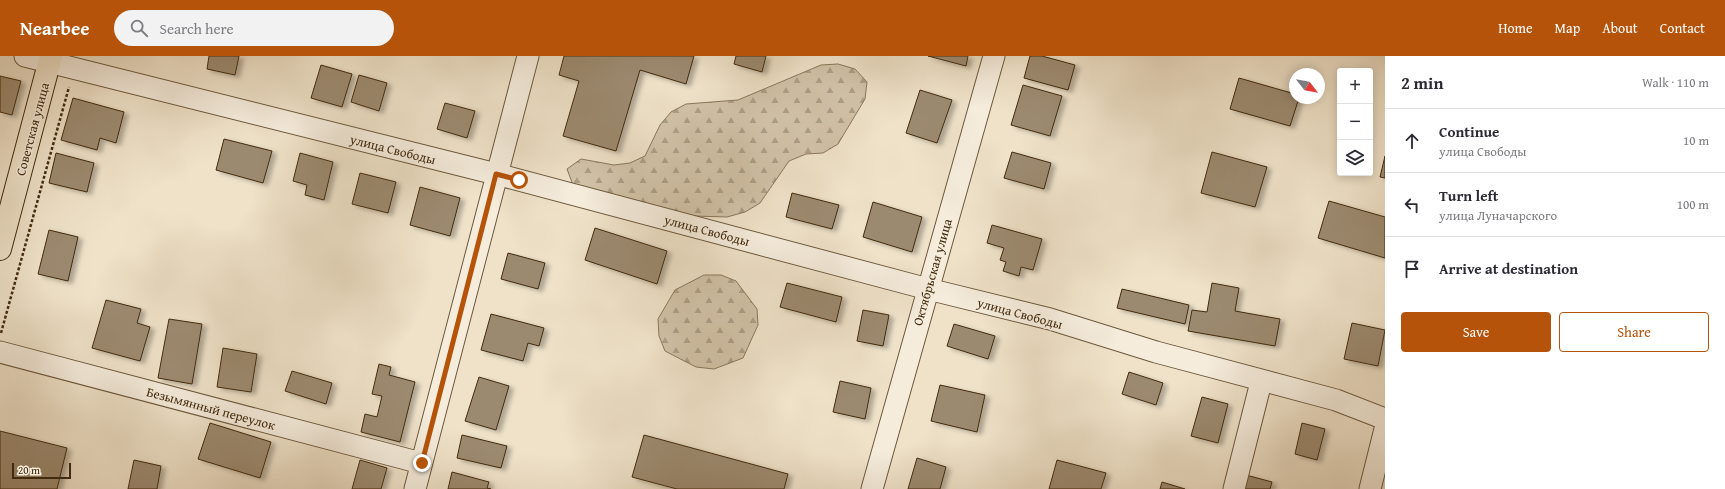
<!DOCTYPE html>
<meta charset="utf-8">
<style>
:root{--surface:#fff;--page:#f2f2f3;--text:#2b2b33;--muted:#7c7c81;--line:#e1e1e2;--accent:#b45309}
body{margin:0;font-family:"Gentium Book Plus",serif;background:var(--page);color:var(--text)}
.controls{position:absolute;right:12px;top:12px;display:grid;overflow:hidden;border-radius:4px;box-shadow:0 2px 10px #0003}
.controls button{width:36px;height:36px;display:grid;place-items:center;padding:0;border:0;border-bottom:1px solid var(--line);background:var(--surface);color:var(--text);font:20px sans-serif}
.compass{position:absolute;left:1289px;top:12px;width:36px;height:36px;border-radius:50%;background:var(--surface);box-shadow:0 2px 10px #0003;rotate:121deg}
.scale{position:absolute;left:12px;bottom:10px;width:59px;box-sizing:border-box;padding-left:4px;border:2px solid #422b0e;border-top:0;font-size:11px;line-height:14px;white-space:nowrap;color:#422b0e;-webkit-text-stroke:3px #f5ecdc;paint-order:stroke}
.stop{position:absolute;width:12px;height:12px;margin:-9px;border:3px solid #b45309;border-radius:50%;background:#fff}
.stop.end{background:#b45309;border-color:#fff;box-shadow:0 1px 4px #0008}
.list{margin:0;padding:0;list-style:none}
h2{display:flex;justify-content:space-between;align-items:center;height:52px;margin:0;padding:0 16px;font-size:17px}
h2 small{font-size:13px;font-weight:400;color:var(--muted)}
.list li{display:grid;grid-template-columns:26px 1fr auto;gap:12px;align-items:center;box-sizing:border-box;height:64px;padding:0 16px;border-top:1px solid var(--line)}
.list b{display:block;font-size:15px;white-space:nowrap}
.list p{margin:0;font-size:13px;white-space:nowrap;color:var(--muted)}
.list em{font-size:13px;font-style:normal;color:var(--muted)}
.actions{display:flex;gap:8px;padding:12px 16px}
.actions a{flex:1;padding:9px 0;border:1px solid var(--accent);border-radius:4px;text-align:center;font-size:14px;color:var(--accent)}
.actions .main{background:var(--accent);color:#fff}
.icon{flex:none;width:22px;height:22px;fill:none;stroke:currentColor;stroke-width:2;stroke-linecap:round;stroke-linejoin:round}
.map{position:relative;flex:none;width:1385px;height:433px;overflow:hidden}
header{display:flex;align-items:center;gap:24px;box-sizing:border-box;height:56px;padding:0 20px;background:var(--accent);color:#fff}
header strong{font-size:19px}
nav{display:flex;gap:22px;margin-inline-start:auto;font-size:14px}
.search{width:280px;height:36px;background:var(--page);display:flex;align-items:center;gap:10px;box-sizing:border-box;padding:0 14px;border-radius:22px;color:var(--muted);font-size:15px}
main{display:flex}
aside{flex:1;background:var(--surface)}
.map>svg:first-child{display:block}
.forest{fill:url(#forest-firs);stroke:#8a775c}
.building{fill:#9c8a6f;stroke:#422b0e;filter:url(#shadow)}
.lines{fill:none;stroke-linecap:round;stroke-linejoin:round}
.street-casing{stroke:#6d593d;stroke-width:23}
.primary-casing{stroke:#422b0e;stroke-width:24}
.path{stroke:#422b0e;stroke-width:2.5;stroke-dasharray:3 2;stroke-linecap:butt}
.street{stroke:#f5ecdc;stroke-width:21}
.primary{stroke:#efe2c9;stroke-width:22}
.route{stroke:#b45309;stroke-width:5}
.labels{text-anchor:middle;stroke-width:3;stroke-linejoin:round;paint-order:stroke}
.street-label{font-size:13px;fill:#422b0e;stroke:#f5ecdc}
</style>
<header>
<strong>Nearbee</strong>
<div class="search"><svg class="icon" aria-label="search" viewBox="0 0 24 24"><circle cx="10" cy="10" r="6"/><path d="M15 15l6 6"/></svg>Search here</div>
<nav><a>Home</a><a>Map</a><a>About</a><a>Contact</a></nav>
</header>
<main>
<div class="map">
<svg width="1385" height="433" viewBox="0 0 1385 433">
<defs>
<pattern id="forest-firs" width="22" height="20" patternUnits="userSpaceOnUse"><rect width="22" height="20" fill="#d2c3a9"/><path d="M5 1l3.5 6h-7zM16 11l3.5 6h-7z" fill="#ac9f88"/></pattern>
<filter id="shadow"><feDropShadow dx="4.5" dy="2.5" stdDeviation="2" flood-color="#0004"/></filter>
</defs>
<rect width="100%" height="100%" fill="#efe2c9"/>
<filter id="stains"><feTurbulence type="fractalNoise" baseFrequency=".005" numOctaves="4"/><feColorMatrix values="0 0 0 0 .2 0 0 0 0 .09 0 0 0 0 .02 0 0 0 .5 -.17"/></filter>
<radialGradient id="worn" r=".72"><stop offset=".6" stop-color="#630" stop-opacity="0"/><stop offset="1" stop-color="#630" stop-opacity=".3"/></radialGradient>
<g class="forest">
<polygon points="838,8 855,13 867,26 865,43 838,88 823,97 806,98 789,105 760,147 745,156 727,161 694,160 573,129 567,113 581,103 614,109 630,107 645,100 660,69 671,56 686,48 738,44 821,9"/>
<polygon points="704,219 721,219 736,225 757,253 758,269 743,302 714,313 696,311 665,295 659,280 658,263 675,234"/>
</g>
<g class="building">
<polygon points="209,0 239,0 235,19 207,13"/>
<polygon points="564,0 694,0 686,28 640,14 616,95 563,80 579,25 559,19"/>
<polygon points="736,0 766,0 762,16 734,8"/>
<polygon points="928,0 968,0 966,10"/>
<polygon points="1030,0 1042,0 1075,9 1068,34 1024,22"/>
<polygon points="321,9 352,18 342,51 311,42"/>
<polygon points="359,19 387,27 379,55 351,46"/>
<polygon points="0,20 21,25 12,59 0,56"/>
<polygon points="1239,22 1295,38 1295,42 1299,42 1290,70 1230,53"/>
<polygon points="1023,29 1062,40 1050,80 1011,69"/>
<polygon points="920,34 952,44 937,87 906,77"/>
<polygon points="73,42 124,56 116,87 100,82 97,94 61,84"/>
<polygon points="445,47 475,55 467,82 437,73"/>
<polygon points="224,83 272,95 263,127 216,114"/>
<polygon points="1012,96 1051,107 1044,133 1004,122"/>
<polygon points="1212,96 1267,111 1255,151 1201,137"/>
<polygon points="56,97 94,107 87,136 49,127"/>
<polygon points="300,97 333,106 324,144 305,139 307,129 293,125"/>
<polygon points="1385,100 1385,122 1380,121"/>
<polygon points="360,117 396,126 388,157 352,148"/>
<polygon points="420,131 460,142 450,180 410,169"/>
<polygon points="792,137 839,149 832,173 786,161"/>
<polygon points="1329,145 1385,161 1385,202 1318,182"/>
<polygon points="873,146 922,161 912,196 863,181"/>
<polygon points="992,169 1042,183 1033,214 1021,211 1019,220 1003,215 1006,206 1000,204 1004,192 987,187"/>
<polygon points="595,172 667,195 657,228 585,204"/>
<polygon points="49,174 78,181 68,225 38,218"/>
<polygon points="508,197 545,207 538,233 501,223"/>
<polygon points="787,227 842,241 836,266 780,251"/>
<polygon points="1212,227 1239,232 1235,255 1280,263 1275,290 1188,275 1192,254 1207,256"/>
<polygon points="1122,233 1189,249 1185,268 1117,252"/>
<polygon points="106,244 141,253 137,267 150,271 140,305 92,292"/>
<polygon points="863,254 889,259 883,290 857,285"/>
<polygon points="491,258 544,272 539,290 528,287 523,305 481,294"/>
<polygon points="169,263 202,268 192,328 158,322"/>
<polygon points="1352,267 1385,274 1378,310 1344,303"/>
<polygon points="954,268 995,280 988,303 947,290"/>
<polygon points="223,292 257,298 251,336 217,331"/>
<polygon points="379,308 391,311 389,319 415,326 400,386 361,376 365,358 377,361 382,340 372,338"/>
<polygon points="292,315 332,327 326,348 285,335"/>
<polygon points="1129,316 1163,327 1156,349 1122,338"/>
<polygon points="479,321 509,330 496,374 465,365"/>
<polygon points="840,325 871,332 865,363 833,356"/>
<polygon points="940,329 985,339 977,376 931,365"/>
<polygon points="1202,341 1228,348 1218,387 1191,380"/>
<polygon points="210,367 271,386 260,422 198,403"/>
<polygon points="1302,367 1325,373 1317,404 1295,398"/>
<polygon points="0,375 67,392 57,433 0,433"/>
<polygon points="462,379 507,390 501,412 457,402"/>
<polygon points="644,379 788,418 784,433 677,433 632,421"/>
<polygon points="917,402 946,411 940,433 908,433"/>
<polygon points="134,404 161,410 157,433 128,433"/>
<polygon points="360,404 387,412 381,433 352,433"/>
<polygon points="1057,404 1106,417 1101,433 1049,433"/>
<polygon points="452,416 489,426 487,432 491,433 448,433"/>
<polygon points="1246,419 1272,426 1270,433 1242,433"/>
<polygon points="1162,426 1185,433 1160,433"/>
</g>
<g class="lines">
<defs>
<g id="street">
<polyline points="25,0 496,118 928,233 1050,263 1156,296 1336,344 1385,363"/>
<polyline points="0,296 421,407"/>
<polyline points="415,433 528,0"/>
<polyline points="872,433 994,0"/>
<polyline points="1234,433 1261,326"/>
<polyline points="1370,433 1385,373"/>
</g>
<polyline id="primary" points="0,193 51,0"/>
</defs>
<use href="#street" class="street-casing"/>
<use href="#primary" class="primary-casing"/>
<polyline class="path" points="1,277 69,31"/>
<use href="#street" class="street"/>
<use href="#primary" class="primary"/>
</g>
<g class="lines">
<polyline class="route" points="422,407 496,118 519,124"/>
</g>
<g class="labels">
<g class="street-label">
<text transform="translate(32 73) rotate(-75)" y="5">Советская улица</text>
<text transform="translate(393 93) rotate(14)" y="5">улица Свободы</text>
<text transform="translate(707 174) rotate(15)" y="5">улица Свободы</text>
<text transform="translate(932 216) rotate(-74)" y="5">Октябрьская улица</text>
<text transform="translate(1020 257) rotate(15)" y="5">улица Свободы</text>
<text transform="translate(211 352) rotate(15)" y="5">Безымянный переулок</text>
</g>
</g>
<rect width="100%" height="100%" filter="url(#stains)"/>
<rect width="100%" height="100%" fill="url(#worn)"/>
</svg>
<div class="controls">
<button>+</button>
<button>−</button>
<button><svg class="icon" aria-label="layers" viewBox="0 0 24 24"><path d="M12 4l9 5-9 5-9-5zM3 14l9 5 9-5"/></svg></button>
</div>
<svg class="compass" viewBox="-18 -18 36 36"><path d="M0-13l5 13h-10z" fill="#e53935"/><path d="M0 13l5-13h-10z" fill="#7c7c81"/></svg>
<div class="scale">20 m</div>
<div class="stop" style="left:519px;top:124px"></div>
<div class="stop end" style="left:422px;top:407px"></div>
</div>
<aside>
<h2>2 min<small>Walk · 110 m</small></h2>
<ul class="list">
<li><svg class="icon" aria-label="ahead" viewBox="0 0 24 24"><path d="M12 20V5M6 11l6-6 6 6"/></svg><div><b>Continue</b><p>улица Свободы</p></div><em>10 m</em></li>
<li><svg class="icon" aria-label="left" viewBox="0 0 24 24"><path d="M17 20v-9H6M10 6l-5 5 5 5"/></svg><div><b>Turn left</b><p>улица Луначарского</p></div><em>100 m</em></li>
<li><svg class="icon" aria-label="arrive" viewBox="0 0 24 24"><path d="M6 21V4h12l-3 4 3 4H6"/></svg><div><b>Arrive at destination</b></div></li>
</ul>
<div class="actions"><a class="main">Save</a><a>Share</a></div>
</aside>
</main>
